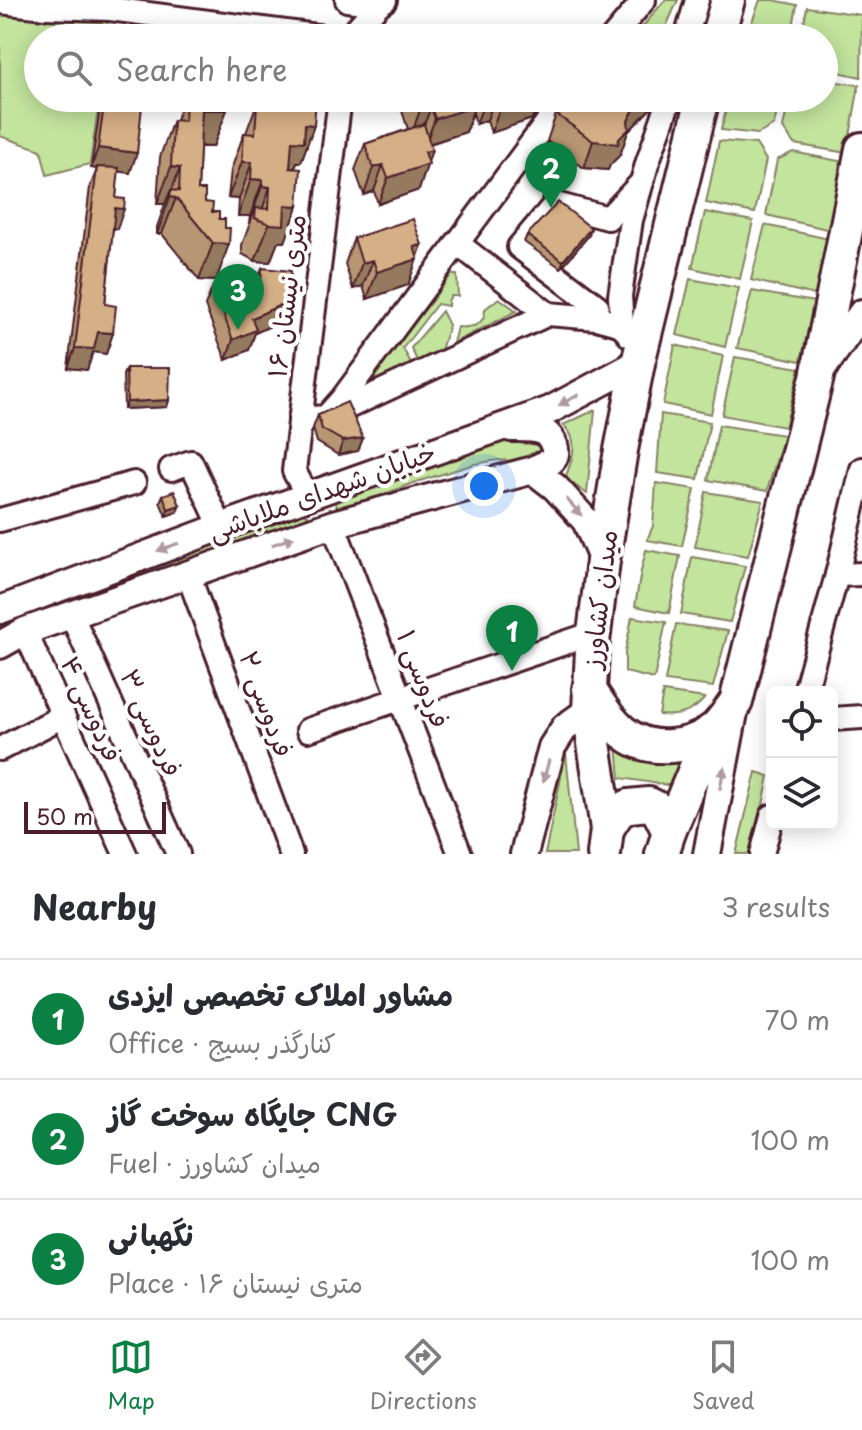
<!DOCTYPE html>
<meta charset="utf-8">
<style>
:root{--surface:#fff;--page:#f7f7f7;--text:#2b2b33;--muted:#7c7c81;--line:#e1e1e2;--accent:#0b8043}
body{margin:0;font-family:"Playpen Sans","Playpen Sans Arabic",sans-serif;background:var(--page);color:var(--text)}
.controls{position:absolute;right:24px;bottom:24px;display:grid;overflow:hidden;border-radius:12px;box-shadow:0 4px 20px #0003}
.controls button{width:72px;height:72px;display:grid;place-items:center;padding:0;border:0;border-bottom:2px solid var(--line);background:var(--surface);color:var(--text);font:40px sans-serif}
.scale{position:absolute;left:24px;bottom:20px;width:142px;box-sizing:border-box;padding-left:8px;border:4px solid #4a1f2b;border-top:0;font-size:22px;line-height:28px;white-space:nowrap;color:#4a1f2b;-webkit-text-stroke:6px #fff;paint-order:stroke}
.you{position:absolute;left:484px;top:486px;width:28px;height:28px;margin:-20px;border:6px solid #fff;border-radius:50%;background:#1a73e8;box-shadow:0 0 0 12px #1a73e833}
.badge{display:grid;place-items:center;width:52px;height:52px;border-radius:50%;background:var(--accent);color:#fff;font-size:26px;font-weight:700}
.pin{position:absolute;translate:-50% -66px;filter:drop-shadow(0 2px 4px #0008)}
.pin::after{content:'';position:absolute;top:42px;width:28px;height:24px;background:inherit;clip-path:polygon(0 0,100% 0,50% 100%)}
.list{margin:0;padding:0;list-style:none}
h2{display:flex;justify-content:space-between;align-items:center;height:104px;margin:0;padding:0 32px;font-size:34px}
h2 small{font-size:26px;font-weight:400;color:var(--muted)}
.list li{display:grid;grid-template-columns:52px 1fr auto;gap:24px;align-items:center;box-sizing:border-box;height:120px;padding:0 32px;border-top:2px solid var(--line)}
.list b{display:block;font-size:30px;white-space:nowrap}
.list p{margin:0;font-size:26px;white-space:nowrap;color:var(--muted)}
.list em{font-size:26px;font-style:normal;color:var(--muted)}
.icon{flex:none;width:44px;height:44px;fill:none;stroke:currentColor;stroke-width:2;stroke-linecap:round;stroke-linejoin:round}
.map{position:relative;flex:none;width:862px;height:854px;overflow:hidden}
.search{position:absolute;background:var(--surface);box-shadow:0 4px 20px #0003;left:24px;right:24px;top:24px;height:88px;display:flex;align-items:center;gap:20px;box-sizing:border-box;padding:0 28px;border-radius:44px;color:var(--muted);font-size:30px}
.sheet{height:464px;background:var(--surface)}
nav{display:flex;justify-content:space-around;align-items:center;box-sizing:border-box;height:112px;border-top:2px solid var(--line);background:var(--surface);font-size:22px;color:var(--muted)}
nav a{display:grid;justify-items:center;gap:4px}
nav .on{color:var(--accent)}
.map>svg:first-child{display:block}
.green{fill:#c2e49d;stroke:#868264;stroke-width:2}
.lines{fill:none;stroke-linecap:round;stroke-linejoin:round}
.minor-casing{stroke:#4a1f2b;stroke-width:28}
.major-casing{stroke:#4a1f2b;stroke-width:32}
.highway-casing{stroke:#4a1f2b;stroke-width:38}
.minor{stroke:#fff;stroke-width:22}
.major{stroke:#fff;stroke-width:26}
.highway{stroke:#fff;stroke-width:32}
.wall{fill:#b79673;stroke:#4a1f2b;stroke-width:2}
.shaded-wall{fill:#957a5e;stroke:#4a1f2b;stroke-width:2}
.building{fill:#d5af86;stroke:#4a1f2b;stroke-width:2}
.oneway{fill:#ae9aa0}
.labels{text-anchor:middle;stroke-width:8;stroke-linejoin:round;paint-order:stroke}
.street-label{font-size:26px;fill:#4a1f2b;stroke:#fff}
</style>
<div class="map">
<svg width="862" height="854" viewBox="0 0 862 854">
<rect width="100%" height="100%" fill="#fff"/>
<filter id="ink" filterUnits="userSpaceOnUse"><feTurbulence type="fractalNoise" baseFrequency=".0125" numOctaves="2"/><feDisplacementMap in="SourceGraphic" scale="16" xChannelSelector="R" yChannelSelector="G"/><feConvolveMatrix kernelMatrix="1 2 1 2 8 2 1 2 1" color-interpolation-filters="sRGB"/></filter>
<g filter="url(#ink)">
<g class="green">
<polygon points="0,0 110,9 105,38 38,38 38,98 97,98 96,108 98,109 90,164 47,175 41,150 0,136"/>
<polygon points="665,0 678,0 661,38 633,38"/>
<polygon points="760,0 773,0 797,5 791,38 746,38"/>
<polygon points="807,7 862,15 861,77 824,69 824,38 801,38"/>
<polygon points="824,80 859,85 847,153 794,144 783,128 789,98 824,98"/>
<polygon points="729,98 780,98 774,125 758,134 721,130"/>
<polygon points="719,141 756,144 766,160 755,213 706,203"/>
<polygon points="793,152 844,162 831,230 766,215 777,160"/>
<polygon points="705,212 753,221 740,279 692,268"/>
<polygon points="765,225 829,239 815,295 751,280"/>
<polygon points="451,275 457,275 458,296 451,296 448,301 448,306 437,304 403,348 411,364 378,383 374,377"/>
<polygon points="690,279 739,288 725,347 677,335"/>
<polygon points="752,291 815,302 801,361 737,348"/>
<path d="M499,298L517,311L453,343L457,327C472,328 485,326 485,309Z"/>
<polygon points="442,311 449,325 441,350 417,361 411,348"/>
<polygon points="675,345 723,356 711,414 663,404"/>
<polygon points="735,357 800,368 785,427 722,415"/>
<path d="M595,410L587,494L565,478C573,459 580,439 563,425Z"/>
<polygon points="661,414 710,422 698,479 657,473"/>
<polygon points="719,425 784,435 767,491 708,480"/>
<path d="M503,439C516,439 532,438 542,447L543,454L535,462L498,460L475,464L413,483L339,512L335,502Z"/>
<polygon points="656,483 695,489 682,546 647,540 653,526"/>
<polygon points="706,492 763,501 748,556 695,547"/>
<polygon points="294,509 308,515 303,522 0,634 0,619"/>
<polygon points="646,550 680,556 669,613 635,606 641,571"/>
<polygon points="692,557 745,566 730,622 681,614"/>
<polygon points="632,617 666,622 654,679 625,672 625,652"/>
<polygon points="676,624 728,631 713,687 665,681"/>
<path d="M663,692L705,698C692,713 679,717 659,715Z"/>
<polygon points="617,745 689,764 673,786 620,778"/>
<polygon points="566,753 576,854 545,854"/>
<polygon points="756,772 769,776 753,854 736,854"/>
</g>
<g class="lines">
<defs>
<g id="minor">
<polyline points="347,0 379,4"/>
<polyline points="0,2 46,7 110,9 332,38"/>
<polyline points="348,38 379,4 385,0"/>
<polyline points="612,38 644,0"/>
<polyline points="686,38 697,0"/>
<polyline points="457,243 548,314"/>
<polyline points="596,318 597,306 519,247 555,204 608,218 642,182"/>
<polyline points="629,335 622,325 620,296 631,220 648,161 670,98"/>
<polyline points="331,415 548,314 596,318 622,325"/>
<polyline points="300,419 326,417 342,399 565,98"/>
<polyline points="171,469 191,462 221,527"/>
<polyline points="308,497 294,471 340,98"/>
<polyline points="0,520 134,483"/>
<polyline points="333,524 460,854"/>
<polyline points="188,574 291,854"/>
<polyline points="837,575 862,574"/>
<polyline points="72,616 178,854"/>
<polyline points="25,631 125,854"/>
<polyline points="805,692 837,575 862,469"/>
<polyline points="832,719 862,717"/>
<polyline points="308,730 594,633"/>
<polyline points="0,749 63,716"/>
<polyline points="762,854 772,816"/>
</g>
<g id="major">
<polyline points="819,374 862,313"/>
<path d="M511,428C521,428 535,427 544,432C553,438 560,453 551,461C546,465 538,467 533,470"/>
<polyline points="0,610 221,527 550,410 638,363"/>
<polyline points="0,645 25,631 333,524 533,470 555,487 586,521 603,561"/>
<polyline points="524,854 552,747 565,727 589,710"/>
<polyline points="707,854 736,702"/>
</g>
<g id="highway">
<polyline points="717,38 728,0"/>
<path d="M589,689C610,721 628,750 671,746C685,745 700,740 712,731C721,724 729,711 736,702L817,377L862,149"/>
<polyline points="607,829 618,812 629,806 649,804 657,808 669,832"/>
<polyline points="604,854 607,829 589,710 592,650 603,561 621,450 638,363 703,98"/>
<polyline points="662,854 669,832 711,731"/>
</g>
</defs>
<use href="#minor" class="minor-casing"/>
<use href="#major" class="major-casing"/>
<use href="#highway" class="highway-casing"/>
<use href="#minor" class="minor"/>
<use href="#major" class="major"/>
<use href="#highway" class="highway"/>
</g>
<g class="wall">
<polygon points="98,98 135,98 130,173 118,171 116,198 117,229 113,228 105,304 113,333 106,354 93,352 87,370 68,368 90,187 97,169 91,168 100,108 97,108"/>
<polygon points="184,98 227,98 213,147 200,147 198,190 212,212 216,281 199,280 162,234 157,234 157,227 165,204 157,204 160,157 173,120 176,120"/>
<polygon points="296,98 314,125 301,162 297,162 294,169 298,206 285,242 278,242 270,262 255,261 242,254 242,245 250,223 249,223 250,216 238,216 239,199 228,198 231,170 244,133 246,133 257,103 293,106"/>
<polygon points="407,98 539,98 532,119 491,133 487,120 476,124 473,113 466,132 430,144 428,162 419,190 378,204 374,191 364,195 355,170 365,144 408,129 402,111"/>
<polygon points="650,109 628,132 620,155 610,165 608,170 584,168 547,141 556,114"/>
<polygon points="527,235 589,235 561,268 524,242"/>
<polygon points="354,238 417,257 408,285 367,299 363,286 353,289 345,264"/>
<polygon points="262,268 281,321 255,333 249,350 226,360 205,306 213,286 238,289 257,281"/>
<polygon points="126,368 169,400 167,407 124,409 123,375"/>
<polygon points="318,415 363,438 358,451 338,455 317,442 313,428"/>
<polygon points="163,495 177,512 166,516 160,502"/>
</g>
<g class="shaded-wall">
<polygon points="470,98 477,98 466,132 425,145 435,119"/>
<polygon points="486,98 495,98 487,120 476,124"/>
<polygon points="526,98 539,98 532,119 491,133 500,107"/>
<polygon points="645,98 654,98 650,109 628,132 620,155 610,165 608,170 584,168 593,141 628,121 633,111"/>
<polygon points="431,107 421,133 411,136 420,110"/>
<polygon points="202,110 227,110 213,147 189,146"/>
<polygon points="305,124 314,125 301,162 297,162 290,179 279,178 292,141"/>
<polygon points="98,148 137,153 130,173 91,168"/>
<polygon points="432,150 419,190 378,204 388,178 425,152"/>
<polygon points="242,162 252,162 239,199 228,198"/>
<polygon points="383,165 374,191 364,195 373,168"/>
<polygon points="171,167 180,168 170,195 171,190 165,204 157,204"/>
<polygon points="251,179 263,180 250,216 238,216"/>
<polygon points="262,186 270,187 259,219 256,208 250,223 249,223"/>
<polygon points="170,197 176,198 162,234 157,234"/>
<polygon points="285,205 298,206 285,242 278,242 270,262 255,261 269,224"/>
<polygon points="115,208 124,209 117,229 108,228"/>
<polygon points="591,228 589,235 561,268 563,261"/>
<polygon points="213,243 229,244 216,281 199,280"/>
<polygon points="422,245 408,285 367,299 377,272 414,247"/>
<polygon points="373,260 363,286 353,289 362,263"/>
<polygon points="289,301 281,321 255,333 249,350 226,360 233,340 252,318"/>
<polygon points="98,332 113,333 106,354 93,352 87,370 68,368 75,348"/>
<polygon points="169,400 167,407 124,409 127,402"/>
<polygon points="363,438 358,451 338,455 343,441"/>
<polygon points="180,505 177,512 166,516 168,509"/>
</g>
<g class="building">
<polygon points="220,29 301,37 301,38 219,38"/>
<polygon points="105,98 135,98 142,106 137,153 98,148"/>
<polygon points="186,98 227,98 227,110 202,110 198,190 205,190 205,202 213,203 212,212 219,212 219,219 225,219 225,228 230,228 229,244 213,243 176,198 170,197 171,190 179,191 180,168 171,167 173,120 185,121"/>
<polygon points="297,98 316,98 314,125 305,124 304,142 292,141 290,168 301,169 298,206 285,205 284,225 269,224 255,218 256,208 269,209 270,187 262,186 263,180 251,179 252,162 242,162 244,133 255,134 257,103 296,106"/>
<polygon points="416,98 473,98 476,106 435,119 431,107 420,110"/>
<polygon points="498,98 526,98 500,107"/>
<polygon points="567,98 645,98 633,111 628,121 629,129 619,139 618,144 593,141 556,114"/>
<polygon points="424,124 432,150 425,152 429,164 388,178 383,165 373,168 365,144"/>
<polygon points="97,167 119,168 116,198 125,199 124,209 115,208 105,304 116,306 113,333 98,332 94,349 75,348"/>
<polygon points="558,202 591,228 563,261 527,235"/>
<polygon points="413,219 422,245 414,247 418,259 377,272 373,260 362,263 354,238"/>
<polygon points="262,268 291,271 289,301 252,318 256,330 233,340 213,286 234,276 238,289 261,279"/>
<polygon points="126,368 170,368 169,400 127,402"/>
<polygon points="347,402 363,438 343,441 322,429 318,415"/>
<polygon points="174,491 180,505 168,509 163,495"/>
</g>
<defs><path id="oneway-solid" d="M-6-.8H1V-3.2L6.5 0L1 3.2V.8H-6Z" transform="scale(2)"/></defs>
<g class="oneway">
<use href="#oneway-solid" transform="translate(569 400) rotate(152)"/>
<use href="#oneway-solid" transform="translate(574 507) rotate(48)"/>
<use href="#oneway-solid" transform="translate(283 541) rotate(-19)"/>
<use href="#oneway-solid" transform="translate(168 547) rotate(160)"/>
<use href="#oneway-solid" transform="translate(546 771) rotate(105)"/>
<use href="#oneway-solid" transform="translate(722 778) rotate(-79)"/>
</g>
</g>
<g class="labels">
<g class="street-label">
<text transform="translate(287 296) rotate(-83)" y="9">۱۶ متری نیستان</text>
<text transform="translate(322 492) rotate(-20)" y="9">خیابان شهدای ملاباشی</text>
<text transform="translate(600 599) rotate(-83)" y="9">میدان کشاورز</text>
<text transform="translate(423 679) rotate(69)" y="9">فردوسی ۱</text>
<text transform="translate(266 704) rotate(70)" y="9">فردوسی ۲</text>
<text transform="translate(91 709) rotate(66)" y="9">فردوسی ۴</text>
<text transform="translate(151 723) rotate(66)" y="9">فردوسی ۳</text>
</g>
</g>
</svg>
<div class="controls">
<button><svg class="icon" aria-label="locate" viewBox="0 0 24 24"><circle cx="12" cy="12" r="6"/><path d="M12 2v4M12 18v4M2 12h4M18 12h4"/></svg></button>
<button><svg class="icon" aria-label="layers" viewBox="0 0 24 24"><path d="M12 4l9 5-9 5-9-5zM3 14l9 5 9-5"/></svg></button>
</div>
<div class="scale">50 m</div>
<div class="you"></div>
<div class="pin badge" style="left:512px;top:671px">1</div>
<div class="pin badge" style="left:551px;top:208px">2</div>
<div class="pin badge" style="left:238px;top:330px">3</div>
<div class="search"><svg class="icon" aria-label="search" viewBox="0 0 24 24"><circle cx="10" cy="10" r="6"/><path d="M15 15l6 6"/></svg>Search here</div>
</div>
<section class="sheet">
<h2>Nearby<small>3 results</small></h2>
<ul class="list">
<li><span class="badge">1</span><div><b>مشاور املاک تخصصی ایزدی</b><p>Office · کنارگذر بسیج</p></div><em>70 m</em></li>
<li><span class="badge">2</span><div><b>جایگاه سوخت گاز CNG</b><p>Fuel · میدان کشاورز</p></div><em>100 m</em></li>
<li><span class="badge">3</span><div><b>نگهبانی</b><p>Place · ۱۶ متری نیستان</p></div><em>100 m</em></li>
</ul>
</section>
<nav>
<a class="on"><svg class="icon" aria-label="map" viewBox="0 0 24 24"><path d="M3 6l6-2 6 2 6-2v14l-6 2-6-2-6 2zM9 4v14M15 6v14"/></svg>Map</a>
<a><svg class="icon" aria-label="directions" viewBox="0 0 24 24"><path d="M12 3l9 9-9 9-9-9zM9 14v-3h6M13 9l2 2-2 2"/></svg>Directions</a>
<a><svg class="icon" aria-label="saved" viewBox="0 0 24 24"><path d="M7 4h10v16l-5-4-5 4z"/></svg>Saved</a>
</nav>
